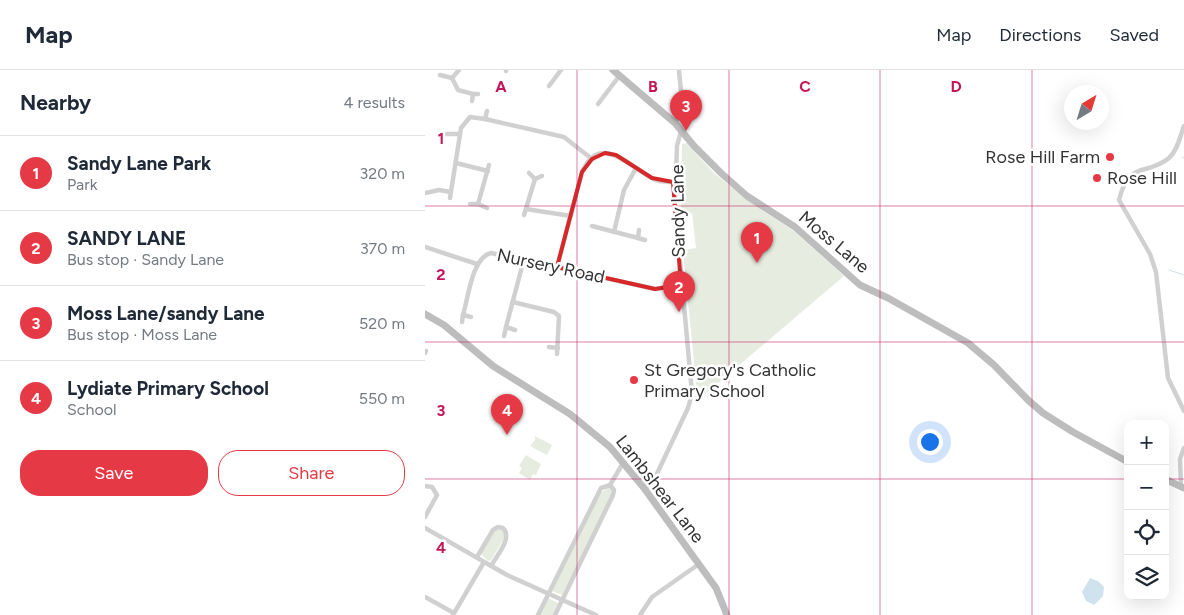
<!DOCTYPE html>
<meta charset="utf-8">
<style>
:root{--surface:#fff;--page:#f2f2f3;--text:#1f2937;--muted:#747a83;--line:#e0e1e3;--accent:#e63946}
body{margin:0;font-family:Figtree,sans-serif;background:var(--page);color:var(--text)}
.controls{position:absolute;right:15px;bottom:15px;display:grid;overflow:hidden;border-radius:10px;box-shadow:0 5px 20px #0002}
.controls button{width:45px;height:45px;display:grid;place-items:center;padding:0;border:0;border-bottom:1px solid var(--line);background:var(--surface);color:var(--text);font:25px sans-serif}
.compass{position:absolute;left:639px;top:15px;width:45px;height:45px;border-radius:50%;background:var(--surface);box-shadow:0 5px 20px #0002;rotate:38deg}
.you{position:absolute;left:504px;top:371px;width:18px;height:18px;margin:-12px;border:4px solid #fff;border-radius:50%;background:#1a73e8;box-shadow:0 0 0 8px #1a73e833}
.badge{display:grid;place-items:center;width:32px;height:32px;border-radius:50%;background:var(--accent);color:#fff;font-size:16px;font-weight:700}
.pin{position:absolute;translate:-50% -41px;filter:drop-shadow(0 1px 2px #0008)}
.pin::after{content:'';position:absolute;top:26px;width:18px;height:15px;background:inherit;clip-path:polygon(0 0,100% 0,50% 100%)}
.list{margin:0;padding:0;list-style:none}
h2{display:flex;justify-content:space-between;align-items:center;height:65px;margin:0;padding:0 20px;font-size:21px}
h2 small{font-size:16px;font-weight:400;color:var(--muted)}
.list li{display:grid;grid-template-columns:32px 1fr auto;gap:15px;align-items:center;box-sizing:border-box;height:75px;padding:0 20px;border-top:1px solid var(--line)}
.list b{display:block;font-size:19px;white-space:nowrap}
.list p{margin:0;font-size:16px;white-space:nowrap;color:var(--muted)}
.list em{font-size:16px;font-style:normal;color:var(--muted)}
.actions{display:flex;gap:10px;padding:15px 20px}
.actions a{flex:1;padding:11px 0;border:1px solid var(--accent);border-radius:20px;text-align:center;font-size:18px;color:var(--accent)}
.actions .main{background:var(--accent);color:#fff}
.icon{flex:none;width:28px;height:28px;fill:none;stroke:currentColor;stroke-width:2;stroke-linecap:round;stroke-linejoin:round}
.map{position:relative;flex:none;width:759px;height:545px;overflow:hidden}
header{display:flex;align-items:center;gap:30px;box-sizing:border-box;height:70px;padding:0 25px;background:var(--surface);border-bottom:1px solid var(--line)}
header strong{font-size:24px}
nav{display:flex;gap:28px;margin-inline-start:auto;font-size:18px}
main{display:flex}
aside{flex:1;background:var(--surface)}
.map>svg:first-child{display:block}
.green{fill:#e6ecdf}
.water{fill:#cfe2ee}
.lines{fill:none;stroke-linecap:round;stroke-linejoin:round}
.stream{stroke:#cfe2ee;stroke-width:1}
.street{stroke:#d0d0d0;stroke-width:4.5}
.secondary{stroke:#bdbdbd;stroke-width:7}
.marked{fill:none;stroke:#d62828;stroke-width:4;stroke-linejoin:round}
.grid{fill:none;stroke:#c2185b;stroke-width:1;stroke-opacity:0.55}
.poi-dot{fill:#e63946;stroke:#fff;stroke-width:2}
.labels{text-anchor:middle;stroke-width:5;stroke-linejoin:round;paint-order:stroke}
.poi-label{font-size:18px;fill:#333;stroke:#fff;text-anchor:start}
.street-label{font-size:18px;fill:#333;stroke:#fff}
.grid-label{font-size:16px;text-anchor:middle;font-weight:bold;fill:#c2185b;stroke:#fff;stroke-width:5;stroke-linejoin:round;paint-order:stroke}
</style>
<header>
<strong>Map</strong>
<nav><a>Map</a><a>Directions</a><a>Saved</a></nav>
</header>
<main>
<aside>
<h2>Nearby<small>4 results</small></h2>
<ul class="list">
<li><span class="badge">1</span><div><b>Sandy Lane Park</b><p>Park</p></div><em>320 m</em></li>
<li><span class="badge">2</span><div><b>SANDY LANE</b><p>Bus stop · Sandy Lane</p></div><em>370 m</em></li>
<li><span class="badge">3</span><div><b>Moss Lane/sandy Lane</b><p>Bus stop · Moss Lane</p></div><em>520 m</em></li>
<li><span class="badge">4</span><div><b>Lydiate Primary School</b><p>School</p></div><em>550 m</em></li>
</ul>
<div class="actions"><a class="main">Save</a><a>Share</a></div>
</aside>
<div class="map">
<svg width="759" height="545" viewBox="0 0 759 545">
<rect width="100%" height="100%" fill="#fff"/>
<g class="green">
<polygon points="261,73 289,103 321,129 370,162 419,206 271,332 272,323 258,180 271,178 267,143 256,143 257,74"/>
<polygon points="110,366 127,375 122,385 105,376 110,370"/>
<polygon points="101,385 116,394 111,405 108,404 105,410 94,403 97,398 94,396"/>
<polygon points="183,417 187,420 185,430 137,525 127,521 174,425"/>
<polygon points="74,459 78,461 80,467 66,490 63,491 56,484 70,461"/>
<polygon points="123,528 133,533 128,545 115,545"/>
</g>
<polygon class="water" points="665,508 673,511 679,517 678,526 669,535 661,531 657,522"/>
<g class="lines">
<g class="stream">
<polyline points="757,87 759,88"/>
<polyline points="744,200 759,205"/>
</g>
<g class="street">
<polyline points="81,0 81,1"/>
<polyline points="15,5 27,8 34,0"/>
<polyline points="27,8 33,20 48,24"/>
<polyline points="124,16 136,0"/>
<polyline points="47,31 48,24 53,24"/>
<polyline points="173,34 195,5"/>
<polyline points="60,49 139,67 167,89"/>
<path d="M250,53C260,38 255,16 254,0"/>
<path d="M759,56C755,66 753,80 744,88C721,107 704,89 694,130L725,184L731,202L743,308L759,341"/>
<polyline points="16,64 34,64"/>
<polyline points="31,93 63,101"/>
<polyline points="104,103 110,109 117,106"/>
<polyline points="0,123 14,120 26,122"/>
<polyline points="25,128 36,58 45,47 60,49 62,41"/>
<polyline points="45,134 53,134 62,138"/>
<polyline points="53,134 64,95"/>
<polyline points="101,139 146,146"/>
<polyline points="99,145 110,109"/>
<polyline points="167,156 213,168"/>
<polyline points="214,160 213,168 220,170"/>
<polyline points="189,162 199,120 211,98"/>
<polyline points="0,177 52,194"/>
<path d="M132,197L157,102C176,59 208,101 231,110C237,112 244,112 250,112"/>
<polyline points="88,232 129,242 134,246 132,284"/>
<path d="M38,245C43,229 47,187 66,183L230,219L256,215"/>
<polyline points="37,252 38,245 46,247"/>
<polyline points="81,257 99,189"/>
<polyline points="79,266 81,257 90,260"/>
<polyline points="124,277 133,278"/>
<polyline points="0,283 1,281"/>
<polyline points="185,415 198,393"/>
<polyline points="0,416 7,417 12,425 0,447"/>
<polyline points="756,416 755,389 759,378"/>
<polyline points="220,419 229,410 263,338 267,324 250,135 252,76 256,61"/>
<polyline points="0,458 82,505 171,545"/>
<path d="M52,487L68,460L73,457L78,458C88,468 72,485 66,496"/>
<polyline points="0,527 29,543"/>
<polyline points="28,545 59,492"/>
<polyline points="113,545 176,418 185,415"/>
<polyline points="130,545 188,425 189,420 185,415"/>
<polyline points="215,545 227,527 274,494"/>
</g>
<g class="secondary">
<polyline points="188,0 250,53 269,76 296,103 322,126 370,157 435,215 463,228 543,273 569,295 603,330 618,343 648,362 703,392"/>
<polyline points="0,244 19,255 68,296 145,344 185,377 219,418 291,518 302,545"/>
<polyline points="740,409 759,418"/>
</g>
</g>
<path class="marked" d="M180,83L191,85L227,108L248,112L256,215L230,219L132,197L157,102L167,89Z"/>
<path class="grid" d="M152,0V545M304,0V545M455,0V545M607,0V545M0,136H759M0,272H759M0,409H703M740,409H759"/>
<g class="poi-dot">
<circle cx="685" cy="87" r="5"/>
<circle cx="672" cy="108" r="5"/>
<circle cx="209" cy="310" r="5"/>
</g>
<g class="labels">
<g class="poi-label">
<text x="675" y="93" text-anchor="end">Rose Hill Farm</text>
<text x="682" y="114">Rose Hill</text>
<text x="219" y="306">St Gregory's Catholic<tspan x="219" dy="21">Primary School</tspan></text>
</g>
<g class="street-label">
<text transform="translate(253 141) rotate(-91)" y="6">Sandy Lane</text>
<text transform="translate(409 172) rotate(40)" y="6">Moss Lane</text>
<text transform="translate(126 196) rotate(12)" y="6">Nursery Road</text>
<text transform="translate(235 419) rotate(52)" y="6">Lambshear Lane</text>
</g>
</g>
<g class="grid-label">
<text x="76" y="22">A</text>
<text x="228" y="22">B</text>
<text x="380" y="22">C</text>
<text x="531" y="22">D</text>
<text x="16" y="74">1</text>
<text x="16" y="210">2</text>
<text x="16" y="346">3</text>
<text x="16" y="483">4</text>
</g>
</svg>
<div class="controls">
<button>+</button>
<button>−</button>
<button><svg class="icon" aria-label="locate" viewBox="0 0 24 24"><circle cx="12" cy="12" r="6"/><path d="M12 2v4M12 18v4M2 12h4M18 12h4"/></svg></button>
<button><svg class="icon" aria-label="layers" viewBox="0 0 24 24"><path d="M12 4l9 5-9 5-9-5zM3 14l9 5 9-5"/></svg></button>
</div>
<svg class="compass" viewBox="-18 -18 36 36"><path d="M0-13l5 13h-10z" fill="#e53935"/><path d="M0 13l5-13h-10z" fill="#747a83"/></svg>
<div class="you"></div>
<div class="pin badge" style="left:332px;top:193px">1</div>
<div class="pin badge" style="left:254px;top:242px">2</div>
<div class="pin badge" style="left:261px;top:61px">3</div>
<div class="pin badge" style="left:82px;top:365px">4</div>
</div>
</main>
